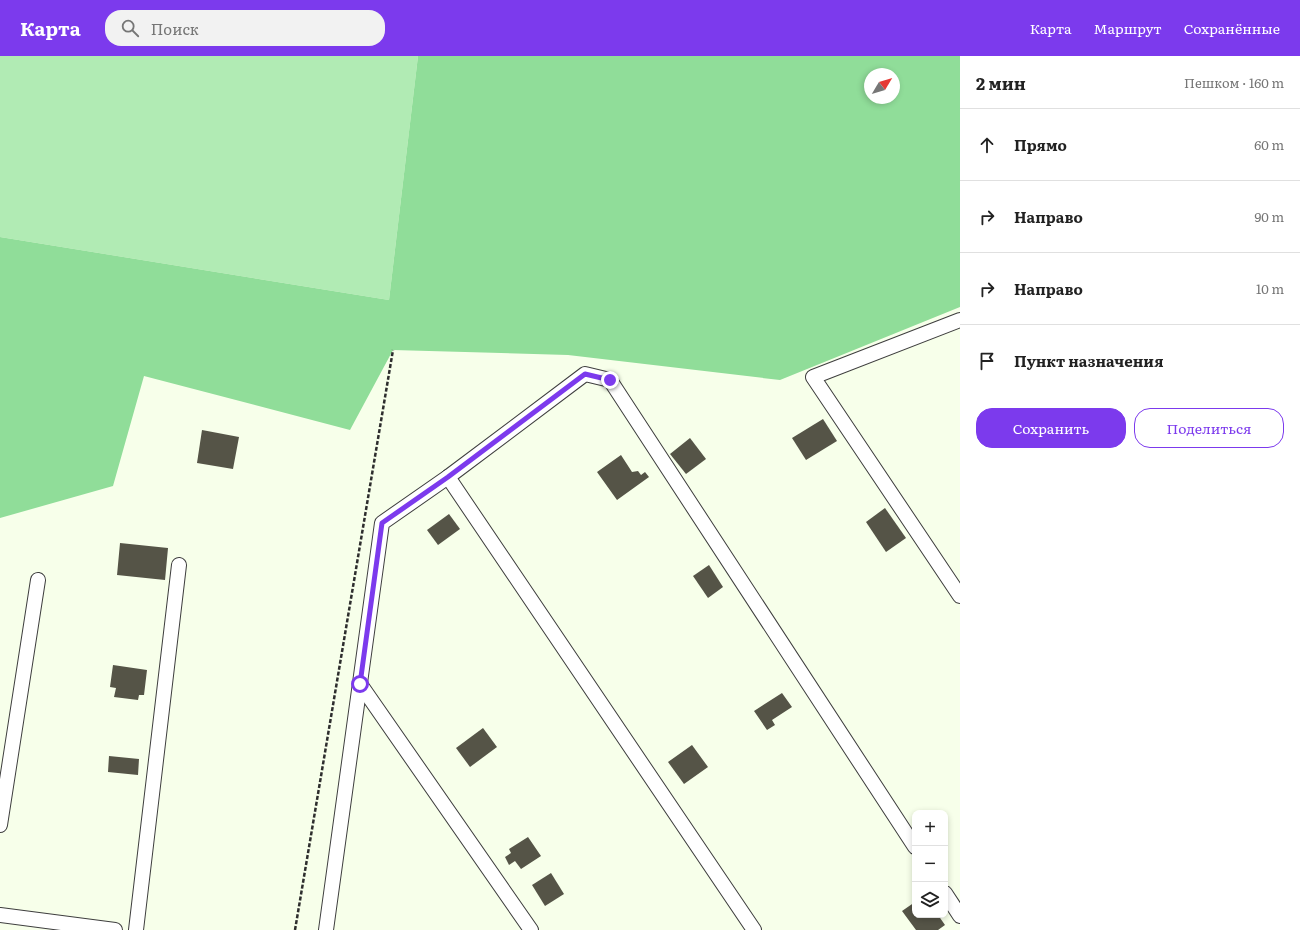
<!DOCTYPE html>
<html lang="ru">
<meta charset="utf-8">
<style>
:root{--surface:#fff;--page:#f2f2f2;--text:#222;--muted:#767676;--line:#e0e0e0;--accent:#7c3aed}
body{margin:0;font-family:Literata,serif;background:var(--page);color:var(--text)}
.controls{position:absolute;right:12px;bottom:12px;display:grid;overflow:hidden;border-radius:8px;box-shadow:0 2px 6px #0003}
.controls button{width:36px;height:36px;display:grid;place-items:center;padding:0;border:0;border-bottom:1px solid var(--line);background:var(--surface);color:var(--text);font:20px sans-serif}
.compass{position:absolute;left:864px;top:12px;width:36px;height:36px;border-radius:50%;background:var(--surface);box-shadow:0 2px 6px #0003;rotate:52deg}
.stop{position:absolute;width:12px;height:12px;margin:-9px;border:3px solid #7c3aed;border-radius:50%;background:#fff}
.stop.end{background:#7c3aed;border-color:#fff;box-shadow:0 1px 4px #0008}
.list{margin:0;padding:0;list-style:none}
h2{display:flex;justify-content:space-between;align-items:center;height:52px;margin:0;padding:0 16px;font-size:17px}
h2 small{font-size:13px;font-weight:400;color:var(--muted)}
.list li{display:grid;grid-template-columns:26px 1fr auto;gap:12px;align-items:center;box-sizing:border-box;height:72px;padding:0 16px;border-top:1px solid var(--line)}
.list b{display:block;font-size:15px;white-space:nowrap}
.list em{font-size:13px;font-style:normal;color:var(--muted)}
.actions{display:flex;gap:8px;padding:12px 16px}
.actions a{flex:1;padding:9px 0;border:1px solid var(--accent);border-radius:16px;text-align:center;font-size:14px;color:var(--accent)}
.actions .main{background:var(--accent);color:#fff}
.icon{flex:none;width:22px;height:22px;fill:none;stroke:currentColor;stroke-width:2;stroke-linecap:round;stroke-linejoin:round}
.map{position:relative;flex:none;width:960px;height:874px;overflow:hidden}
header{display:flex;align-items:center;gap:24px;box-sizing:border-box;height:56px;padding:0 20px;background:var(--accent);color:#fff}
header strong{font-size:19px}
nav{display:flex;gap:22px;margin-inline-start:auto;font-size:14px}
.search{width:280px;height:36px;background:var(--page);display:flex;align-items:center;gap:10px;box-sizing:border-box;padding:0 14px;border-radius:16px;color:var(--muted);font-size:15px}
main{display:flex}
aside{flex:1;background:var(--surface)}
.map>svg:first-child{display:block}
.green{fill:#b1ebb4}
.forest{fill:#90dd99;fill-rule:evenodd}
.building{fill:#555447}
.lines{fill:none;stroke-linecap:round;stroke-linejoin:round}
.minor-casing{stroke:#3e3e3e;stroke-width:16}
.path{stroke:#2d2d2d;stroke-width:2.5;stroke-dasharray:4 2;stroke-linecap:butt}
.minor{stroke:#fff;stroke-width:14}
.route{stroke:#7c3aed;stroke-width:5}
</style>
<header>
<strong>Карта</strong>
<div class="search"><svg class="icon" aria-label="search" viewBox="0 0 24 24"><circle cx="10" cy="10" r="6"/><path d="M15 15l6 6"/></svg>Поиск</div>
<nav><a>Карта</a><a>Маршрут</a><a>Сохранённые</a></nav>
</header>
<main>
<div class="map">
<svg width="960" height="874" viewBox="0 0 960 874">
<rect width="100%" height="100%" fill="#f7ffea"/>
<polygon class="green" points="0,0 418,0 389,244 0,181"/>
<path class="forest" d="M418,0H960V251L780,324L568,299L393,294L350,374L144,320L113,430L0,462V181L389,244ZM870,18H894V42H870Z"/>
<g class="building">
<polygon points="823,363 837,385 806,404 792,382"/>
<polygon points="202,374 239,381 233,413 197,407"/>
<polygon points="690,382 706,403 686,418 670,398"/>
<polygon points="621,399 632,416 638,415 641,419 645,416 649,421 617,444 597,416"/>
<polygon points="885,452 906,482 886,496 866,466"/>
<polygon points="449,458 460,473 438,489 427,474"/>
<polygon points="120,487 168,492 165,524 117,519"/>
<polygon points="709,509 723,531 708,542 693,520"/>
<polygon points="113,609 147,614 144,639 139,639 138,644 114,641 116,632 110,631"/>
<polygon points="782,637 792,651 772,664 775,669 767,674 754,655"/>
<polygon points="483,672 497,691 470,711 456,692"/>
<polygon points="692,689 708,711 684,728 668,706"/>
<polygon points="109,700 139,703 138,719 108,716"/>
<polygon points="528,781 541,800 521,813 515,805 509,809 505,801 511,797 509,793"/>
<polygon points="551,817 564,838 545,850 532,829"/>
<polygon points="915,846 915,859 938,859 945,869 938,874 916,874 902,855"/>
</g>
<g class="lines">
<defs>
<g id="minor">
<polyline points="960,264 813,321 960,540"/>
<polyline points="448,421 754,874"/>
<polyline points="360,628 531,874"/>
<polyline points="0,769 38,524"/>
<polyline points="945,837 960,860"/>
<polyline points="0,859 115,874"/>
<polyline points="136,874 179,509"/>
<polyline points="326,874 382,467 448,421 585,318 610,324 915,791"/>
</g>
</defs>
<use href="#minor" class="minor-casing"/>
<polyline class="path" points="295,874 393,294"/>
<use href="#minor" class="minor"/>
</g>
<g class="lines">
<polyline class="route" points="360,628 382,467 448,421 585,318 610,324"/>
</g>
</svg>
<div class="controls">
<button>+</button>
<button>−</button>
<button><svg class="icon" aria-label="layers" viewBox="0 0 24 24"><path d="M12 4l9 5-9 5-9-5zM3 14l9 5 9-5"/></svg></button>
</div>
<svg class="compass" viewBox="-18 -18 36 36"><path d="M0-13l5 13h-10z" fill="#e53935"/><path d="M0 13l5-13h-10z" fill="#767676"/></svg>
<div class="stop" style="left:360px;top:628px"></div>
<div class="stop end" style="left:610px;top:324px"></div>
</div>
<aside>
<h2>2 мин<small>Пешком · 160 m</small></h2>
<ul class="list">
<li><svg class="icon" aria-label="ahead" viewBox="0 0 24 24"><path d="M12 20V5M6 11l6-6 6 6"/></svg><div><b>Прямо</b></div><em>60 m</em></li>
<li><svg class="icon" aria-label="right" viewBox="0 0 24 24"><path d="M7 20v-9h11M14 6l5 5-5 5"/></svg><div><b>Направо</b></div><em>90 m</em></li>
<li><svg class="icon" aria-label="right" viewBox="0 0 24 24"><path d="M7 20v-9h11M14 6l5 5-5 5"/></svg><div><b>Направо</b></div><em>10 m</em></li>
<li><svg class="icon" aria-label="arrive" viewBox="0 0 24 24"><path d="M6 21V4h12l-3 4 3 4H6"/></svg><div><b>Пункт назначения</b></div></li>
</ul>
<div class="actions"><a class="main">Сохранить</a><a>Поделиться</a></div>
</aside>
</main>
